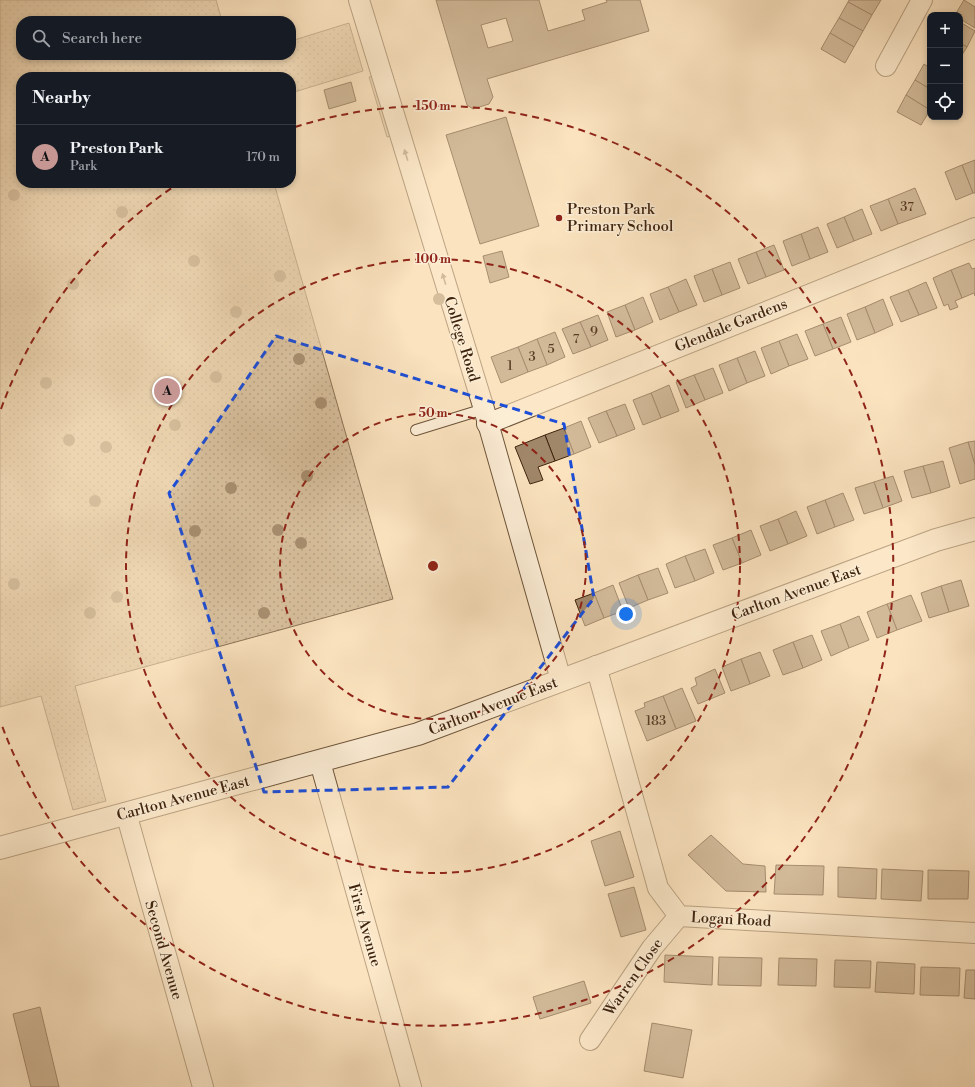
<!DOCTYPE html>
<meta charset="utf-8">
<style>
:root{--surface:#171b24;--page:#242831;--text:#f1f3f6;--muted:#9ea1a6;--line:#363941;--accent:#c59692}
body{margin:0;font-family:"Libre Bodoni",serif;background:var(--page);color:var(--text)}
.controls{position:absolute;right:12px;top:12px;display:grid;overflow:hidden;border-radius:8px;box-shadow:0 2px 6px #0003}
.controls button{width:36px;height:36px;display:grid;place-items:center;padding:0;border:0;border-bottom:1px solid var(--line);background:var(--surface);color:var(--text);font:20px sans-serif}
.you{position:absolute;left:626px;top:614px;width:14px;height:14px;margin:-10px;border:3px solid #fff;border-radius:50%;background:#1a73e8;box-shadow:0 0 0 6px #1a73e833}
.badge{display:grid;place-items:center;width:26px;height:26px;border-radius:50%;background:var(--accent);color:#111;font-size:13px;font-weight:700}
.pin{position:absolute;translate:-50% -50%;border:2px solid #fff;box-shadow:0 1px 4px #0006}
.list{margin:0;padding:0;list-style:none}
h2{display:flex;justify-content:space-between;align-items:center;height:52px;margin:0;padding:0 16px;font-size:17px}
h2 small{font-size:13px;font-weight:400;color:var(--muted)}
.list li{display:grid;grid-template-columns:26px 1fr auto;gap:12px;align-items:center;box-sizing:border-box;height:64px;padding:0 16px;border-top:1px solid var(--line)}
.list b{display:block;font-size:15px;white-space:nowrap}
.list p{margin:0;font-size:13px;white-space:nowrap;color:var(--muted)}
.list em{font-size:13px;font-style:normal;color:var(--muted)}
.icon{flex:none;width:22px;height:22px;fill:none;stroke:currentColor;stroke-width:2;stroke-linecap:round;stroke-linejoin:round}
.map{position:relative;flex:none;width:975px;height:1087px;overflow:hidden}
.search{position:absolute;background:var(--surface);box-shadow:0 2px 6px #0003;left:16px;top:16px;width:280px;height:44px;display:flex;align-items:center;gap:10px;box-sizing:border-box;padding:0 14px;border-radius:16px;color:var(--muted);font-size:15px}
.panel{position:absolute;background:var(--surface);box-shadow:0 2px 6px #0003;left:16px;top:72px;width:280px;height:116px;border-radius:16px}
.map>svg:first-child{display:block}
.grass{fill:url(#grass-tufts);stroke:#8d7457}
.park{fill:url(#park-dots);stroke:#8d7457}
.building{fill:#a1876a;stroke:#3f240d;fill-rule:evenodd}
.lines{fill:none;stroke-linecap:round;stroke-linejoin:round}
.service-casing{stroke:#6e543a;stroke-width:12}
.minor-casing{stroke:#6e543a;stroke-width:22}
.tertiary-casing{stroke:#6e543a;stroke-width:24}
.service{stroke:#fcedd5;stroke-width:10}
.minor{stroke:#fcedd5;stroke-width:20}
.tertiary{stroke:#fcedd5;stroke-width:22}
.tree{fill:#a99071}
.oneway{fill:#9e8871}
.marked{fill:none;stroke:#1d4ed8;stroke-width:3;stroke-dasharray:8 5;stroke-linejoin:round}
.ring{fill:none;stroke:#8f2418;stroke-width:2;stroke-dasharray:7 5}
.poi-dot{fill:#8f2418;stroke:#fcedd5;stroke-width:1.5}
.labels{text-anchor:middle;stroke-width:3;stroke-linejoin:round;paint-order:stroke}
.number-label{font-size:13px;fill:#583d24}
.poi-label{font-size:15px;fill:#3f240d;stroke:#fcedd5;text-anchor:start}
.street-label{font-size:15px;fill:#3f240d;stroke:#fcedd5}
.centre{fill:#8f2418;stroke:#fcedd5;stroke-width:2}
.ring-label{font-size:12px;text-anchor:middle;font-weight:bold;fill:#8f2418;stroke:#fcedd5;stroke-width:3;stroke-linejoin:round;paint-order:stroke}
</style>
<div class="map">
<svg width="975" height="1087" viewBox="0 0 975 1087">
<defs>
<pattern id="grass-tufts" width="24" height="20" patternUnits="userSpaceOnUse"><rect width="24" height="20" fill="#dbc3a1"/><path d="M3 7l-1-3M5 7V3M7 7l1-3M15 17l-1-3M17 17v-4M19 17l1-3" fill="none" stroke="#bda789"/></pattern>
<pattern id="park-dots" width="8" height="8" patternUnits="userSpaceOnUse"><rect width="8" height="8" fill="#dbc3a1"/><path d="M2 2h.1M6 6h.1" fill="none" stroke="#bda789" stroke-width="1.8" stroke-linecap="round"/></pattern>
</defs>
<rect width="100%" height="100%" fill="#fbe3bf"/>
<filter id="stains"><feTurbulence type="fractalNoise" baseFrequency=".005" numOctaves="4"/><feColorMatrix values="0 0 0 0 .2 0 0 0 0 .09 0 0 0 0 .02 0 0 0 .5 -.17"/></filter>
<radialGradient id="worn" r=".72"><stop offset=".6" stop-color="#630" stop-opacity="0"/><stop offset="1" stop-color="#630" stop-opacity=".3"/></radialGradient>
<polygon class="grass" points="373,76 391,136 387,137 369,77"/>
<polygon class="park" points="0,0 216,0 222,21 21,21 21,55 232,55 233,59 245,55 291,55 291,41 349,23 363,71 291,93 291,77 21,77 21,183 274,183 393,599 75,686 106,801 73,810 41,696 0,707"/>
<g class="building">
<path d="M436,0H539L548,31L585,20L582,10L607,2L606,0H640L649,31L487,79L493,97L489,104L473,109L467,105ZM506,18L513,41L488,48L481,25Z"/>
<polygon points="849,0 881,0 872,15 848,2"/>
<polygon points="964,0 975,7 975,28 960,19 960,15 955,15"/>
<polygon points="848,2 872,15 863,31 839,18"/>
<polygon points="839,18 863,31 854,47 830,33"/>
<polygon points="960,22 975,31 967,47 960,43"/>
<polygon points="830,33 854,47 845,63 821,49"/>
<polygon points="960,43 967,47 960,58"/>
<polygon points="924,64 930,68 930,89 915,80"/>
<polygon points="915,80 930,89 930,110 906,95"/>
<polygon points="351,82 356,101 329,109 324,90"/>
<polygon points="906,95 930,110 921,125 897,112"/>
<polygon points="506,117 539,226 480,244 446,135"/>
<polygon points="975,160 975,193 973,193 962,165"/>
<polygon points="962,165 973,193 956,200 945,172"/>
<polygon points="915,188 926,214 898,224 888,199"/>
<polygon points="888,199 898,224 881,231 870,206"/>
<polygon points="862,209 872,234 854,241 844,217"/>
<polygon points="844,217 854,241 837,248 827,224"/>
<polygon points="818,227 828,252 810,259 801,234"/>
<polygon points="801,234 810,259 792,266 783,241"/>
<polygon points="774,245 784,270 766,277 756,252"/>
<polygon points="502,251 509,277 490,283 483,256"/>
<polygon points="756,252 766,277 748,284 738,259"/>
<polygon points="730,262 740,288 722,295 712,269"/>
<polygon points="969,263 972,269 975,268 975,296 974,293 962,298 951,270"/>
<polygon points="712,269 722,295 704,302 694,276"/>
<polygon points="951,270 962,298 955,301 958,307 950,310 948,304 944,306 933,278"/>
<polygon points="686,279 697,305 679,312 668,287"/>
<polygon points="926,282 937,308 919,315 908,290"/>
<polygon points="668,287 679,312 660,320 650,294"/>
<polygon points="908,290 919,315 901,322 890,297"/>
<polygon points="643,297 653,322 635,330 625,305"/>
<polygon points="883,299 893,325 875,333 865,307"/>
<polygon points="625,305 635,330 616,337 607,312"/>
<polygon points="865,307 875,333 857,340 847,314"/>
<polygon points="598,315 608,340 591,347 580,322"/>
<polygon points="841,317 851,342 833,349 823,324"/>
<polygon points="580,322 591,347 573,354 562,329"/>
<polygon points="823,324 833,349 815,356 805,331"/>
<polygon points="555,332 565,357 547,365 537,339"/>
<polygon points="797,334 808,359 789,366 779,341"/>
<polygon points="537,339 547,365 528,372 518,347"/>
<polygon points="779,341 789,366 771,374 761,348"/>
<polygon points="518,347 528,372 501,383 491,357"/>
<polygon points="755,351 765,376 747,383 737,358"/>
<polygon points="737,358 747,383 729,391 719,365"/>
<polygon points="713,368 723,393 705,400 694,375"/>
<polygon points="694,375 705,400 686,408 676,382"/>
<polygon points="669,385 679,411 661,418 651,393"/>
<polygon points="651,393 661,418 643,425 633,400"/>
<polygon points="625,404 635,429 617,436 606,411"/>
<polygon points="606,411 617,436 599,443 588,418"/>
<polygon points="581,421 591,447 574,454 564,428"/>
<polygon points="564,428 574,454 555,461 545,435"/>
<polygon points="545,435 555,461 538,467 543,480 530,484 515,447"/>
<polygon points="975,441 975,465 968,442"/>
<polygon points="968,442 975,465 975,479 960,484 949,448"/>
<polygon points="943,461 950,487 931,493 923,466"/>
<polygon points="923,466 931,493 912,498 904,471"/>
<polygon points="893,476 902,501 883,508 874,482"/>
<polygon points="874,482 883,508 864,514 855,488"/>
<polygon points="843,493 854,520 835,527 825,500"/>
<polygon points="825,500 835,527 817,534 807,507"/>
<polygon points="796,511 807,536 788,544 778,519"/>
<polygon points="778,519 788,544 770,551 760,526"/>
<polygon points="751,530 761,555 742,563 732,538"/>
<polygon points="732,538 742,563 723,570 713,545"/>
<polygon points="705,549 714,573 695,581 685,556"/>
<polygon points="685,556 695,581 675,588 666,564"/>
<polygon points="658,568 668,593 648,600 638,575"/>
<polygon points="638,575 648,600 629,608 619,583"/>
<polygon points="961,580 969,606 949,612 941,586"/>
<polygon points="613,585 623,611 604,618 594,593"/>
<polygon points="941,586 949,612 929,618 921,593"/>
<polygon points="594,593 604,618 585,626 575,600"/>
<polygon points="911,595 922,621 897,630 887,604"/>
<polygon points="887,604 897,630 877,638 867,612"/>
<polygon points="859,616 869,640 849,648 840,624"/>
<polygon points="840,624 849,648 831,656 821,631"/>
<polygon points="812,635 822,660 803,668 793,642"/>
<polygon points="793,642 803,668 783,675 773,650"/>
<polygon points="760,652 770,676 750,684 741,659"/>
<polygon points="741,659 750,684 731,691 722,667"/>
<polygon points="715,669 725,693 698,704 691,688 697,685 695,678"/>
<polygon points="682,688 696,721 676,729 663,696"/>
<polygon points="663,696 676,729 647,741 635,711 645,707 644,703"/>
<polygon points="620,831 634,877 605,886 591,841"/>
<polygon points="711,835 743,864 765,866 766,892 726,891 688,855"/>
<polygon points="776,865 824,866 823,895 774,894"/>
<polygon points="838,867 877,869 876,899 838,897"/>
<polygon points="882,869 923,871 921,901 881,899"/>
<polygon points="928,870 969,871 968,899 928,899"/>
<polygon points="634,887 646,930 621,937 608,894"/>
<polygon points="665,955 713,957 712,985 664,982"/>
<polygon points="719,957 762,958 761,986 718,985"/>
<polygon points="779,958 817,959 816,986 778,985"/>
<polygon points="835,960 871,961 870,988 834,987"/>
<polygon points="877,962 915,964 914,994 875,992"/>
<polygon points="921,967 960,968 959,996 920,995"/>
<polygon points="966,970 975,970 975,999 964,998"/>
<polygon points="584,981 591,1003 540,1019 533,997"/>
<polygon points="40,1007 59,1087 31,1087 13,1014"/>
<polygon points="652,1023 692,1030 683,1078 644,1071"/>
</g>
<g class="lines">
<defs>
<polyline id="service" points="416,430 484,409"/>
<g id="minor">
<polyline points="359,0 484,409 561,680"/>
<polyline points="886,66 922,0"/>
<polyline points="487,424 975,228"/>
<polyline points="596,666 658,888 679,916 975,933"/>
<polyline points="320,762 411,1087"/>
<polyline points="126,813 203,1087"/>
<polyline points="590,1040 652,948 679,916"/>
</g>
<polyline id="tertiary" points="0,848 418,734 936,540 975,529"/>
</defs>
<use href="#service" class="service-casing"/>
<use href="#minor" class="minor-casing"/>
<use href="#tertiary" class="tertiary-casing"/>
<use href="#service" class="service"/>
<use href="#minor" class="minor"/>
<use href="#tertiary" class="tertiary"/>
</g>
<g class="tree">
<circle cx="14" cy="195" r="6"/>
<circle cx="122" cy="212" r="6"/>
<circle cx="194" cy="261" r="6"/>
<circle cx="280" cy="276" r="6"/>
<circle cx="73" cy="284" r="6"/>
<circle cx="439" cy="299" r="6"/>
<circle cx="236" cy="312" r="6"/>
<circle cx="299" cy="359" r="6"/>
<circle cx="216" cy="377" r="6"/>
<circle cx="46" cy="383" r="6"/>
<circle cx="321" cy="403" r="6"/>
<circle cx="175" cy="425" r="6"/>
<circle cx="69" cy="440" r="6"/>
<circle cx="106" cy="447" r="6"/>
<circle cx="307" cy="476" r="6"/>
<circle cx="231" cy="488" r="6"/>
<circle cx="95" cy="501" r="6"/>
<circle cx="278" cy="530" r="6"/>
<circle cx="195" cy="531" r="6"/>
<circle cx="301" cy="543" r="6"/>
<circle cx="14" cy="584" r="6"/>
<circle cx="117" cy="597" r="6"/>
<circle cx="90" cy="613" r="6"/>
<circle cx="264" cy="613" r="6"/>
</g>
<defs><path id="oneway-solid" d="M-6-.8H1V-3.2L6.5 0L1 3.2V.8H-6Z"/></defs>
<g class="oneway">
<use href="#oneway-solid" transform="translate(406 155) rotate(-107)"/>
<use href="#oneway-solid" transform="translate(444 279) rotate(-107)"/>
</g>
<path d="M0 0H975V1087H0ZM276,336L564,424L594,598L448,787L264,792L169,493Z" fill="#fbe3bf" fill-opacity=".55" fill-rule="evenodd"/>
<path class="marked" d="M276,336L564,424L594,598L448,787L264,792L169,493Z"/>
<g class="ring">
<circle cx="433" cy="566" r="153"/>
<circle cx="433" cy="566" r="307"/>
<path d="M1 409A460 460 0 0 1 176 185M295 127A460 460 0 1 1 1 723"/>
</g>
<circle class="poi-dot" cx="559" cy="218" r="4"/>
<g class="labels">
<g class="number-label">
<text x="907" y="211">37</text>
<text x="594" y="336">9</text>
<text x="576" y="343">7</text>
<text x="551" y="353">5</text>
<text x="532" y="361">3</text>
<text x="510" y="370">1</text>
<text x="656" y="725">183</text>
</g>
<g class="poi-label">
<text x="567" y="214">Preston Park<tspan x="567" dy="17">Primary School</tspan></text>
</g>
<g class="street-label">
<text transform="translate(731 325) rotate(-22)" y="5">Glendale Gardens</text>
<text transform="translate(462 339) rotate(73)" y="5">College Road</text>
<text transform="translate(796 592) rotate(-20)" y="5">Carlton Avenue East</text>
<text transform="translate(493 706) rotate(-21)" y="5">Carlton Avenue East</text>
<text transform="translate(183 798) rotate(-15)" y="5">Carlton Avenue East</text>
<text transform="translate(731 919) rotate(3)" y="5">Logan Road</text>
<text transform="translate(365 925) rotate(74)" y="5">First Avenue</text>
<text transform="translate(164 950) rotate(74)" y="5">Second Avenue</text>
<text transform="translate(633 977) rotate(-55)" y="5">Warren Close</text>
</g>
</g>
<circle cx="433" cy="566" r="6" class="centre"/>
<g class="ring-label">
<text x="433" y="110">150 m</text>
<text x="433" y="263">100 m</text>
<text x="433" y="417">50 m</text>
</g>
<rect width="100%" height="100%" filter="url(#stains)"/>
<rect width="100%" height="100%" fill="url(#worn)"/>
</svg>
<div class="controls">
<button>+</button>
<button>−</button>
<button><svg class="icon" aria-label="locate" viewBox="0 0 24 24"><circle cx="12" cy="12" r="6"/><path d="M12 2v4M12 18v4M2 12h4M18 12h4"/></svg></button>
</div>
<div class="you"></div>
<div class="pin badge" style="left:167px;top:391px">A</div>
<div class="search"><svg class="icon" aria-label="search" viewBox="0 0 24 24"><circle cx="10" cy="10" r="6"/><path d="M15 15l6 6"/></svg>Search here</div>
<section class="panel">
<h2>Nearby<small></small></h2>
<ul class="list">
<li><span class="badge">A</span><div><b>Preston Park</b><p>Park</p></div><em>170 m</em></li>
</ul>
</section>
</div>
